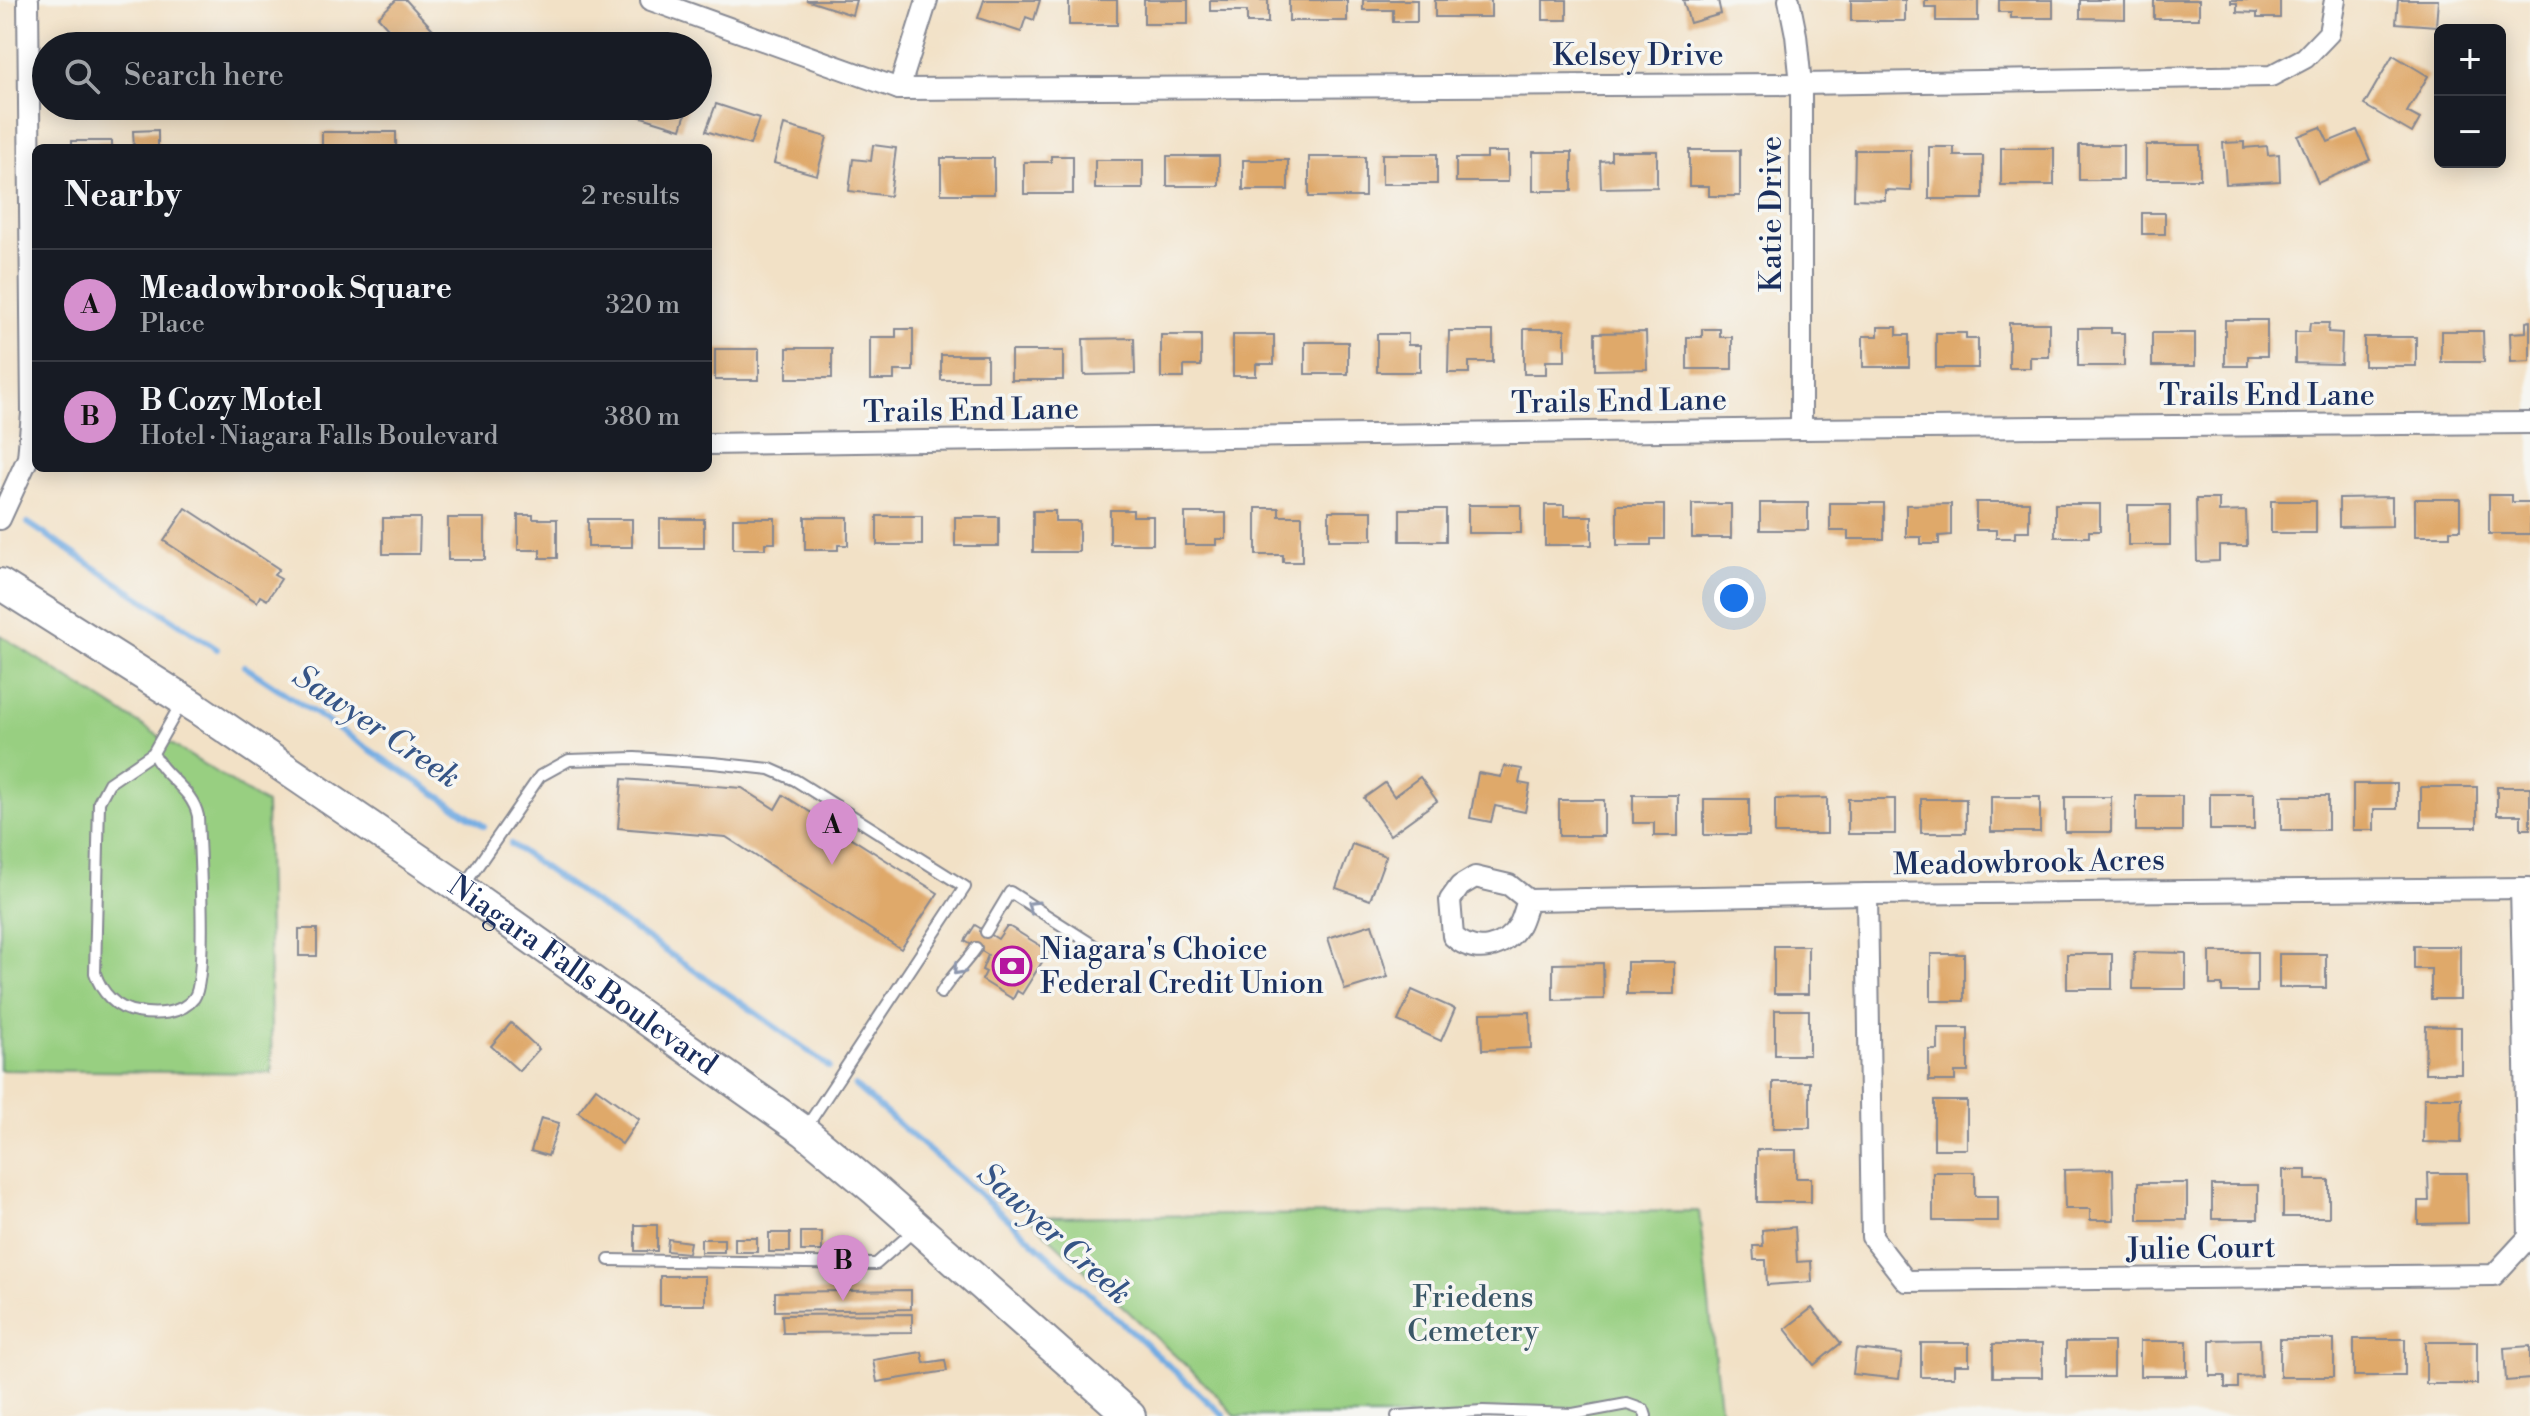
<!DOCTYPE html>
<meta charset="utf-8">
<style>
:root{--surface:#171b24;--page:#20242c;--text:#f1f3f6;--muted:#9ea1a6;--line:#363941;--accent:#d690ce}
body{margin:0;font-family:"Libre Bodoni",serif;background:var(--page);color:var(--text)}
.controls{position:absolute;right:24px;top:24px;display:grid;overflow:hidden;border-radius:12px;box-shadow:0 4px 20px #0003}
.controls button{width:72px;height:72px;display:grid;place-items:center;padding:0;border:0;border-bottom:2px solid var(--line);background:var(--surface);color:var(--text);font:40px sans-serif}
.you{position:absolute;left:1734px;top:598px;width:28px;height:28px;margin:-20px;border:6px solid #fff;border-radius:50%;background:#1a73e8;box-shadow:0 0 0 12px #1a73e833}
.badge{display:grid;place-items:center;width:52px;height:52px;border-radius:50%;background:var(--accent);color:#111;font-size:26px;font-weight:700}
.pin{position:absolute;translate:-50% -66px;filter:drop-shadow(0 2px 4px #0008)}
.pin::after{content:'';position:absolute;top:42px;width:28px;height:24px;background:inherit;clip-path:polygon(0 0,100% 0,50% 100%)}
.list{margin:0;padding:0;list-style:none}
h2{display:flex;justify-content:space-between;align-items:center;height:104px;margin:0;padding:0 32px;font-size:34px}
h2 small{font-size:26px;font-weight:400;color:var(--muted)}
.list li{display:grid;grid-template-columns:52px 1fr auto;gap:24px;align-items:center;box-sizing:border-box;height:112px;padding:0 32px;border-top:2px solid var(--line)}
.list b{display:block;font-size:30px;white-space:nowrap}
.list p{margin:0;font-size:26px;white-space:nowrap;color:var(--muted)}
.list em{font-size:26px;font-style:normal;color:var(--muted)}
.icon{flex:none;width:44px;height:44px;fill:none;stroke:currentColor;stroke-width:2;stroke-linecap:round;stroke-linejoin:round}
.map{position:relative;flex:none;width:2530px;height:1416px;overflow:hidden}
.search{position:absolute;background:var(--surface);box-shadow:0 4px 20px #0003;left:32px;top:32px;width:680px;height:88px;display:flex;align-items:center;gap:20px;box-sizing:border-box;padding:0 28px;border-radius:44px;color:var(--muted);font-size:30px}
.panel{position:absolute;background:var(--surface);box-shadow:0 4px 20px #0003;left:32px;top:144px;width:680px;height:328px;border-radius:12px}
.map>svg:first-child{display:block}
.green{fill:#98cf81;stroke:#5a7f70;stroke-width:2}
.lines{fill:none;stroke-linecap:round;stroke-linejoin:round}
.stream{stroke:#72abe2;stroke-width:6}
.building{fill:#dfa96a}
.lane-casing{stroke:#868892;stroke-width:14}
.street-casing{stroke:#868892;stroke-width:24}
.primary-casing{stroke:#868892;stroke-width:34}
.lane{stroke:#fff;stroke-width:10}
.street{stroke:#fff;stroke-width:20}
.primary{stroke:#fff;stroke-width:30}
.oneway{stroke:#8d97ae}
.labels{text-anchor:middle;stroke-width:7;stroke-linejoin:round;paint-order:stroke}
.street-label{font-size:30px;fill:#1b2f5e;stroke:#f6f6f2}
.poi-label{font-size:30px;fill:#1b2f5e;stroke:#f6f6f2;text-anchor:start}
.park-label{font-size:30px;fill:#3a5767;stroke:#f6f6f2}
.water-label{font-size:32px;font-style:italic;fill:#355486;stroke:#f6f6f2}
</style>
<div class="map">
<svg width="2530" height="1416" viewBox="0 0 2530 1416">
<rect width="100%" height="100%" fill="#f6f6f2"/>
<filter id="ink" filterUnits="userSpaceOnUse"><feTurbulence type="fractalNoise" baseFrequency=".0125" numOctaves="2"/><feDisplacementMap in="SourceGraphic" scale="16" xChannelSelector="R" yChannelSelector="G"/><feConvolveMatrix kernelMatrix="1 2 1 2 8 2 1 2 1" color-interpolation-filters="sRGB"/></filter>
<filter id="wash" filterUnits="userSpaceOnUse"><feTurbulence type="fractalNoise" baseFrequency=".006" numOctaves="4" result="noise"/><feDisplacementMap in="SourceGraphic" scale="32" xChannelSelector="R" yChannelSelector="G"/><feGaussianBlur stdDeviation="1.8" result="paint"/><feColorMatrix in="noise" values="0 0 0 0 0 0 0 0 0 0 0 0 0 0 0 0 0 1.4 0 .05"/><feComposite in="paint" operator="in"/></filter>
<g filter="url(#wash)">
<rect width="100%" height="100%" fill="#f2e1c6"/>
<g class="green">
<polygon points="0,635 266,804 272,1073 0,1070"/>
<polygon points="1699,1211 1721,1416 1235,1416 1219,1397 1028,1217"/>
</g>
<g class="lines">
<g class="stream">
<polyline points="28,523 217,649"/>
<polyline points="244,666 484,826"/>
<path d="M511,844C615,920 727,988 829,1067"/>
<polyline points="855,1086 1018,1228 1224,1416"/>
</g>
</g>
<g id="blocks">
<g class="building">
<polygon points="396,0 406,0 439,36 427,46 404,46 378,17"/>
<polygon points="806,0 856,0 852,15"/>
<polygon points="984,0 1040,0 1034,20 1026,17 1021,32 978,18"/>
<rect x="1069" y="0" width="48" height="25"/>
<rect x="1144" y="0" width="44" height="24"/>
<polygon points="1210,0 1268,0 1268,23 1247,23 1247,11 1210,11"/>
<rect x="1289" y="0" width="58" height="21"/>
<polygon points="1363,0 1417,0 1417,22 1393,22 1393,10 1363,10"/>
<rect x="1435" y="0" width="56" height="17"/>
<rect x="1543" y="0" width="24" height="20"/>
<polygon points="1683,0 1718,0 1721,14 1690,23"/>
<rect x="1851" y="0" width="54" height="21"/>
<polygon points="1925,0 1978,0 1978,21 1936,21 1936,7 1925,7"/>
<polygon points="1999,0 2053,0 2053,18 2011,18 2011,12 1999,12"/>
<polygon points="2080,0 2125,0 2125,19 2080,18"/>
<rect x="2154" y="0" width="45" height="19"/>
<polygon points="2231,0 2280,0 2280,18 2257,18 2257,13 2237,12 2237,3 2231,3"/>
<polygon points="2398,0 2438,0 2436,26 2396,23"/>
<polygon points="2393,55 2428,76 2407,112 2420,119 2412,133 2364,105"/>
<polygon points="716,104 759,118 750,145 706,131"/>
<polygon points="634,106 688,106 681,129 632,114"/>
<polygon points="784,125 827,137 817,175 774,163"/>
<polygon points="2321,127 2328,142 2357,130 2370,160 2318,183 2298,136"/>
<polygon points="158,130 158,148 134,148 133,131"/>
<rect x="322" y="132" width="74" height="16"/>
<rect x="72" y="141" width="40" height="7"/>
<polygon points="2244,142 2244,148 2267,146 2268,155 2279,154 2280,181 2226,184 2223,143"/>
<polygon points="873,145 896,148 890,196 849,191 853,159 871,161"/>
<rect x="2079" y="145" width="44" height="35"/>
<rect x="2146" y="145" width="54" height="34"/>
<polygon points="1929,147 1954,147 1954,156 1983,156 1983,199 1929,199"/>
<rect x="2001" y="148" width="53" height="37"/>
<polygon points="1689,150 1740,150 1740,196 1709,196 1709,186 1689,186"/>
<polygon points="1855,150 1911,150 1911,191 1885,190 1885,200 1854,199"/>
<polygon points="1611,151 1657,151 1657,187 1601,188 1600,161 1611,160"/>
<polygon points="1487,152 1508,152 1508,182 1456,182 1456,158 1487,158"/>
<rect x="1533" y="152" width="39" height="39"/>
<rect x="1382" y="154" width="55" height="30"/>
<polygon points="1051,156 1073,156 1073,194 1024,194 1024,162 1051,162"/>
<rect x="1167" y="156" width="52" height="30"/>
<rect x="1309" y="157" width="56" height="40"/>
<rect x="941" y="158" width="53" height="36"/>
<rect x="1095" y="160" width="48" height="29"/>
<rect x="1243" y="160" width="45" height="30"/>
<rect x="2142" y="213" width="23" height="21"/>
<polygon points="2225,320 2267,320 2267,356 2248,356 2248,366 2225,366"/>
<polygon points="2530,321 2530,361 2511,362 2510,333 2526,332 2526,322"/>
<polygon points="2009,323 2049,323 2049,357 2030,357 2030,368 2009,368"/>
<polygon points="2310,323 2329,323 2328,332 2342,333 2341,364 2295,363 2295,332 2309,332"/>
<polygon points="1878,327 1897,327 1897,335 1909,335 1909,367 1863,367 1863,336 1878,336"/>
<polygon points="2078,328 2111,328 2111,333 2124,333 2124,366 2078,366"/>
<polygon points="896,329 913,329 913,371 894,371 894,380 870,380 870,337 896,337"/>
<polygon points="1524,329 1565,329 1565,361 1546,361 1546,374 1524,374"/>
<polygon points="1702,329 1720,329 1720,337 1732,337 1732,369 1687,369 1687,337 1702,337"/>
<polygon points="1449,331 1493,331 1493,362 1469,362 1469,373 1448,373"/>
<polygon points="2441,331 2483,331 2484,362 2441,362"/>
<polygon points="1646,332 1647,369 1595,370 1595,333"/>
<polygon points="1936,333 1966,333 1966,339 1978,339 1978,368 1936,368"/>
<rect x="2152" y="333" width="43" height="33"/>
<polygon points="1377,334 1408,334 1408,345 1420,345 1420,372 1377,372"/>
<polygon points="1161,335 1201,335 1201,366 1184,366 1184,378 1161,378"/>
<polygon points="1233,335 1274,335 1274,364 1256,364 1256,376 1233,376"/>
<rect x="2364" y="337" width="52" height="29"/>
<polygon points="1134,338 1135,374 1084,375 1083,339"/>
<rect x="1305" y="342" width="43" height="32"/>
<rect x="787" y="348" width="45" height="30"/>
<rect x="715" y="349" width="44" height="31"/>
<rect x="1011" y="351" width="52" height="29"/>
<rect x="941" y="355" width="46" height="25"/>
<polygon points="2489,495 2512,495 2512,502 2530,502 2530,534 2489,534"/>
<polygon points="2392,497 2392,526 2339,527 2339,498"/>
<polygon points="2196,499 2219,499 2219,512 2246,511 2247,546 2219,546 2219,561 2197,562"/>
<polygon points="2415,499 2460,499 2460,530 2450,530 2450,536 2415,536"/>
<rect x="2271" y="501" width="45" height="32"/>
<polygon points="1976,502 2029,502 2029,531 2015,531 2015,538 1996,538 1996,530 1976,530"/>
<rect x="1760" y="503" width="48" height="27"/>
<polygon points="1830,503 1884,503 1884,539 1848,539 1848,531 1830,531"/>
<rect x="1692" y="504" width="39" height="34"/>
<polygon points="1951,504 1951,535 1939,536 1939,544 1921,544 1921,537 1906,537 1906,505"/>
<polygon points="2055,504 2100,504 2100,531 2089,531 2089,537 2055,537"/>
<rect x="1468" y="505" width="53" height="28"/>
<polygon points="1545,505 1564,505 1564,516 1592,516 1592,545 1545,545"/>
<polygon points="1617,505 1664,505 1664,539 1651,539 1651,545 1617,545"/>
<rect x="2128" y="505" width="42" height="40"/>
<polygon points="186,508 279,569 274,575 281,579 267,600 260,596 257,602 164,541"/>
<polygon points="1256,508 1279,508 1279,516 1302,516 1302,562 1283,562 1283,555 1256,555"/>
<rect x="1400" y="509" width="46" height="32"/>
<polygon points="1110,510 1133,510 1133,516 1153,516 1153,544 1110,544"/>
<polygon points="1033,511 1055,511 1055,521 1079,521 1079,552 1033,552"/>
<rect x="1329" y="511" width="43" height="29"/>
<polygon points="1185,513 1226,513 1226,539 1216,539 1216,545 1185,545"/>
<polygon points="518,515 533,515 533,519 557,519 557,558 540,558 540,550 518,550"/>
<rect x="877" y="516" width="45" height="29"/>
<polygon points="805,517 848,517 848,545 838,545 838,550 805,550"/>
<rect x="955" y="517" width="44" height="29"/>
<polygon points="383,518 420,518 419,554 383,554"/>
<rect x="448" y="518" width="37" height="42"/>
<polygon points="733,518 775,518 775,543 765,543 765,549 733,549"/>
<rect x="588" y="519" width="44" height="28"/>
<rect x="660" y="519" width="44" height="29"/>
<polygon points="1504,766 1522,769 1519,783 1530,785 1525,812 1495,806 1491,822 1470,818 1478,773 1501,777"/>
<polygon points="1420,777 1437,801 1390,835 1364,798 1385,783 1394,796"/>
<polygon points="622,779 742,788 775,809 783,795 938,893 901,949 726,837 618,828"/>
<polygon points="2353,784 2397,784 2397,809 2374,809 2374,830 2353,830"/>
<rect x="2421" y="787" width="56" height="40"/>
<polygon points="2497,787 2530,787 2530,829 2521,829 2521,815 2497,815"/>
<rect x="2210" y="794" width="44" height="36"/>
<polygon points="1633,795 1678,795 1678,836 1654,836 1654,823 1633,823"/>
<rect x="2136" y="796" width="46" height="35"/>
<rect x="2281" y="796" width="47" height="34"/>
<rect x="1991" y="797" width="49" height="35"/>
<rect x="2065" y="797" width="46" height="35"/>
<polygon points="1827,798 1827,834 1775,834 1775,799"/>
<rect x="1704" y="799" width="45" height="36"/>
<rect x="1848" y="799" width="47" height="35"/>
<rect x="1921" y="799" width="45" height="34"/>
<rect x="1559" y="800" width="45" height="36"/>
<polygon points="1352,844 1386,856 1370,900 1336,888"/>
<polygon points="1372,924 1388,977 1345,990 1328,938"/>
<polygon points="975,925 998,939 1006,927 1010,927 1049,951 1022,994 1017,991 1013,999 982,980 986,972 982,970 988,955 965,941"/>
<rect x="299" y="929" width="18" height="27"/>
<rect x="1774" y="946" width="34" height="48"/>
<polygon points="2414,946 2460,946 2460,999 2431,999 2431,969 2414,969"/>
<polygon points="2134,952 2186,953 2186,989 2133,989"/>
<polygon points="2210,952 2257,952 2257,992 2222,992 2222,985 2210,985"/>
<rect x="1931" y="954" width="33" height="47"/>
<rect x="2067" y="954" width="45" height="35"/>
<rect x="2279" y="954" width="47" height="34"/>
<rect x="1627" y="962" width="47" height="32"/>
<polygon points="1603,963 1604,999 1553,1000 1553,964"/>
<polygon points="1412,990 1455,1009 1441,1041 1398,1021"/>
<rect x="1775" y="1010" width="34" height="45"/>
<polygon points="1530,1012 1531,1048 1482,1050 1481,1013"/>
<polygon points="511,1023 539,1049 519,1071 491,1046"/>
<polygon points="2426,1026 2461,1027 2461,1073 2425,1073"/>
<polygon points="1938,1028 1968,1028 1968,1072 1955,1072 1955,1081 1929,1081 1929,1050 1938,1050"/>
<rect x="1773" y="1082" width="37" height="46"/>
<polygon points="596,1088 639,1119 622,1144 578,1112"/>
<polygon points="2424,1098 2462,1098 2461,1143 2423,1142"/>
<rect x="1934" y="1101" width="33" height="48"/>
<polygon points="541,1118 559,1123 548,1156 531,1151"/>
<polygon points="1757,1150 1796,1150 1796,1178 1811,1178 1811,1202 1757,1202"/>
<polygon points="2113,1169 2114,1220 2090,1220 2090,1209 2065,1209 2064,1170"/>
<polygon points="2283,1170 2306,1170 2306,1180 2329,1180 2329,1217 2283,1217"/>
<polygon points="1933,1172 1975,1172 1975,1196 1998,1196 1998,1221 1933,1221"/>
<polygon points="2428,1173 2467,1173 2468,1223 2418,1224 2418,1201 2429,1201"/>
<rect x="2138" y="1183" width="49" height="37"/>
<rect x="2212" y="1185" width="46" height="34"/>
<rect x="635" y="1225" width="22" height="26"/>
<polygon points="1795,1227 1797,1262 1811,1261 1812,1282 1767,1285 1766,1260 1754,1260 1753,1246 1763,1246 1762,1230"/>
<rect x="801" y="1232" width="21" height="19"/>
<rect x="769" y="1233" width="21" height="19"/>
<rect x="735" y="1238" width="22" height="14"/>
<polygon points="668,1239 690,1242 688,1253 667,1251"/>
<rect x="701" y="1239" width="23" height="13"/>
<rect x="660" y="1276" width="45" height="29"/>
<polygon points="911,1290 911,1309 775,1311 775,1292"/>
<polygon points="1812,1308 1841,1343 1814,1365 1785,1329"/>
<polygon points="912,1314 912,1332 783,1333 782,1315"/>
<polygon points="2260,1339 2261,1376 2238,1377 2238,1388 2225,1388 2225,1376 2210,1376 2210,1340"/>
<rect x="2280" y="1339" width="54" height="38"/>
<rect x="2354" y="1339" width="51" height="37"/>
<rect x="2140" y="1341" width="47" height="35"/>
<rect x="2066" y="1342" width="47" height="35"/>
<rect x="2426" y="1342" width="51" height="42"/>
<polygon points="1921,1343 1969,1343 1969,1365 1954,1365 1954,1377 1921,1377"/>
<rect x="1993" y="1344" width="49" height="33"/>
<polygon points="2530,1346 2530,1379 2506,1381 2504,1348"/>
<polygon points="1856,1349 1902,1354 1899,1379 1853,1374"/>
<polygon points="922,1352 924,1363 945,1360 947,1371 877,1382 873,1360"/>
</g>
</g>
</g>
<g filter="url(#ink)">
<use href="#blocks" fill-opacity="0" stroke="#868892" stroke-width="2"/>
<g class="lines">
<defs>
<g id="lane">
<path d="M153,753C164,778 192,788 198,816C199,847 208,979 194,998C181,1015 155,1015 137,1012C116,1009 101,992 95,973L99,802L109,783L153,753L182,702"/>
<polyline points="463,887 540,776 569,760 635,758 713,763 770,769 795,780 965,887 805,1129"/>
<polyline points="986,932 1010,892 1093,945"/>
<path d="M941,993C951,976 965,964 976,948"/>
<polyline points="609,1260 876,1264 916,1229"/>
<polyline points="1397,1416 1483,1411 1573,1414 1627,1404 1644,1410 1646,1416"/>
</g>
<g id="street">
<polyline points="651,0 899,89 1801,84 2271,76 2305,58 2329,33 2335,0"/>
<polyline points="1789,0 1796,35 1801,84 1801,429"/>
<polyline points="899,89 927,0"/>
<polyline points="708,444 1801,429 2530,423"/>
<polyline points="0,519 28,458 32,413 28,0"/>
<polyline points="1867,894 1872,1237 1906,1281 2494,1275 2529,1237 2521,888"/>
<path d="M1528,900C1525,908 1523,918 1519,925C1504,949 1475,956 1453,936L1450,900L1460,886L1475,877L1509,885L1528,900L1867,894L2530,888"/>
</g>
<g id="primary">
<path id="s1" d="M0,584L198,709L462,889L804,1131L876,1191L1130,1416"/>
</g>
</defs>
<use href="#lane" class="lane-casing"/>
<use href="#street" class="street-casing"/>
<use href="#primary" class="primary-casing"/>
<use href="#lane" class="lane"/>
<use href="#street" class="street"/>
<use href="#primary" class="primary"/>
</g>
<defs><path id="oneway-chevron" d="M-2-3.5L2.5 0L-2 3.5" fill="none" stroke-width="1.6" stroke-linecap="round" stroke-linejoin="round" transform="scale(2)"/></defs>
<g class="oneway">
<use href="#oneway-chevron" transform="translate(1032 906) rotate(-148)"/>
<use href="#oneway-chevron" transform="translate(958 970) rotate(133)"/>
</g>
</g>
<defs>
<symbol id="bank-ring" viewBox="-11 -11 22 22"><circle r="9.5" fill="#f6f6f2" stroke="#b5179e" stroke-width="1.5"/><path d="M-6-4H6V4H-6ZM0-2.3a2.3 2.3 0 1 0 0 4.6a2.3 2.3 0 1 0 0-4.6Z" fill="#b5179e"/></symbol>
</defs>
<g fill-rule="evenodd">
<use href="#bank-ring" x="990" y="944" width="44" height="44"/>
</g>
<g class="labels">
<g class="street-label">
<text x="1638" y="65">Kelsey Drive</text>
<text transform="translate(1771 214) rotate(-90)" y="10">Katie Drive</text>
<text x="2267" y="405">Trails End Lane</text>
<text transform="translate(1619 401) rotate(-1)" y="10">Trails End Lane</text>
<text transform="translate(971 410) rotate(-1)" y="10">Trails End Lane</text>
<text transform="translate(2029 862) rotate(-1)" y="10">Meadowbrook Acres</text>
<text dy="10" stroke="none"><textPath href="#s1" startOffset="702">Niagara Falls Boulevard</textPath></text>
<text transform="translate(2201 1248) rotate(-1)" y="10">Julie Court</text>
</g>
<g class="poi-label">
<text x="1040" y="959">Niagara's Choice<tspan x="1040" dy="34">Federal Credit Union</tspan></text>
</g>
<g class="park-label">
<text x="1473" y="1307">Friedens<tspan x="1473" dy="34">Cemetery</tspan></text>
</g>
<g class="water-label">
<text transform="translate(377 726) rotate(34)" y="11">Sawyer Creek</text>
<text transform="translate(1055 1233) rotate(42)" y="11">Sawyer Creek</text>
</g>
</g>
</svg>
<div class="controls">
<button>+</button>
<button>−</button>
</div>
<div class="you"></div>
<div class="pin badge" style="left:832px;top:865px">A</div>
<div class="pin badge" style="left:843px;top:1301px">B</div>
<div class="search"><svg class="icon" aria-label="search" viewBox="0 0 24 24"><circle cx="10" cy="10" r="6"/><path d="M15 15l6 6"/></svg>Search here</div>
<section class="panel">
<h2>Nearby<small>2 results</small></h2>
<ul class="list">
<li><span class="badge">A</span><div><b>Meadowbrook Square</b><p>Place</p></div><em>320 m</em></li>
<li><span class="badge">B</span><div><b>B Cozy Motel</b><p>Hotel · Niagara Falls Boulevard</p></div><em>380 m</em></li>
</ul>
</section>
</div>
